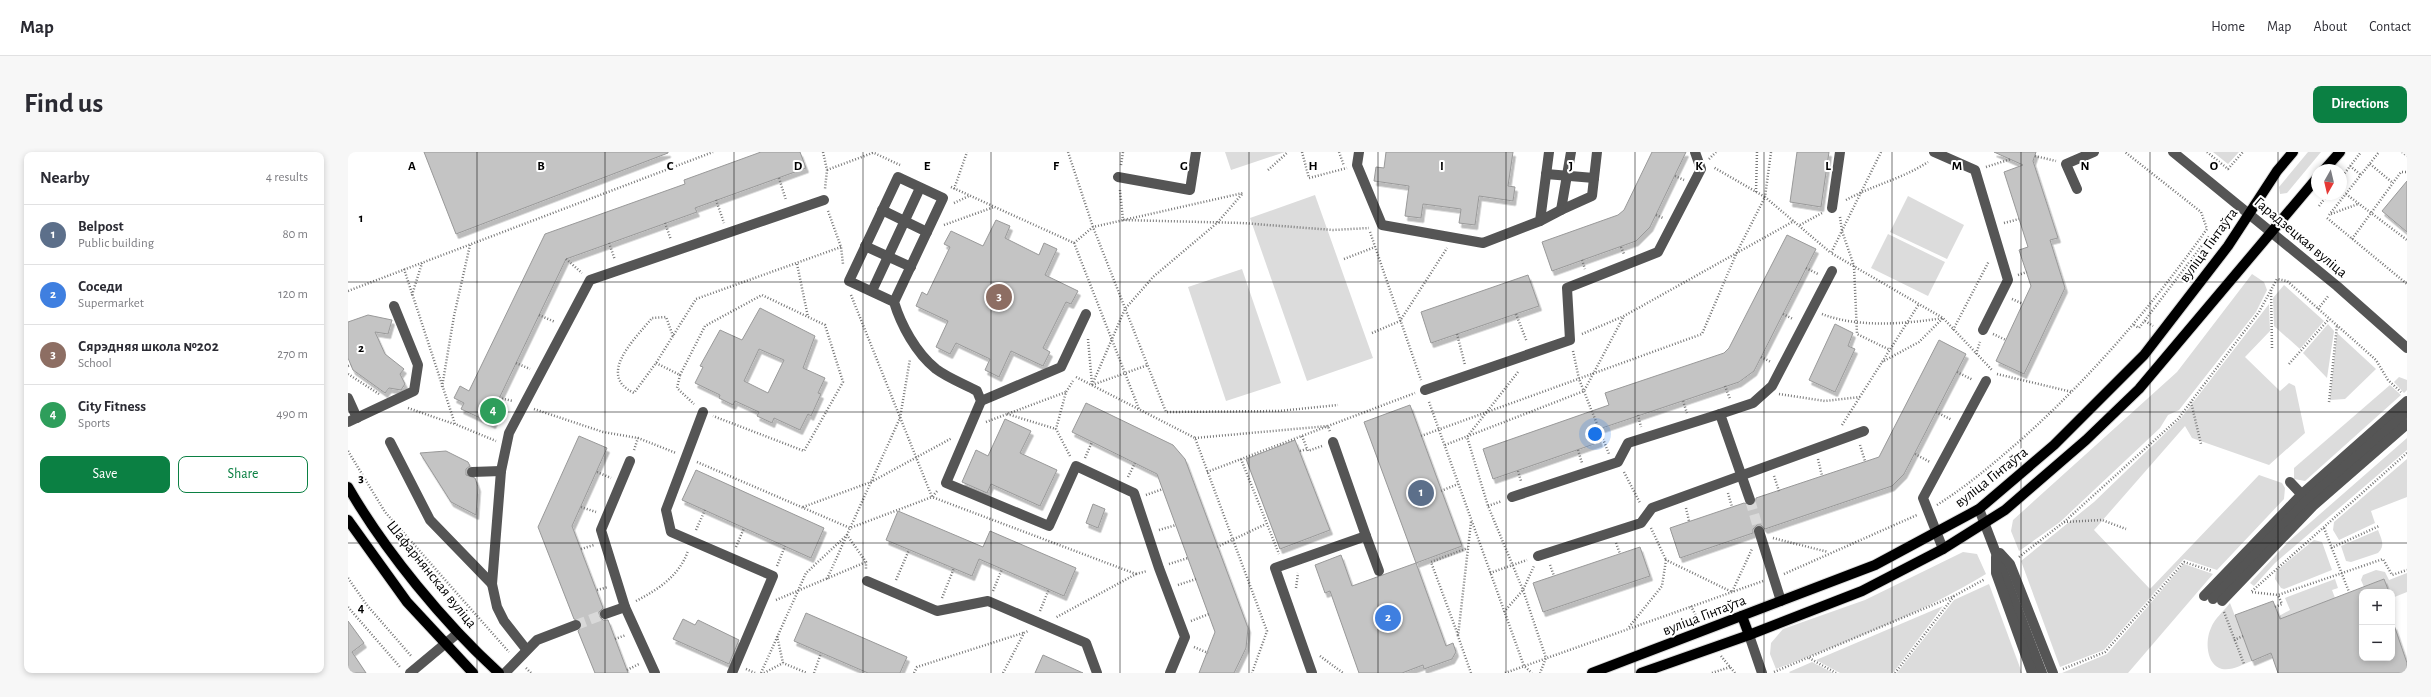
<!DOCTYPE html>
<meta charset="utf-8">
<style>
:root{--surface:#fff;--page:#f7f7f7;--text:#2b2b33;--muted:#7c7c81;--line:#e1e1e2;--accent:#0b8043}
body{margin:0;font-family:"Alegreya Sans",sans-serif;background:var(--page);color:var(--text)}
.controls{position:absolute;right:12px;bottom:12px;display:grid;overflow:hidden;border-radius:8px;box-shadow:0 2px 6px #0003}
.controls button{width:36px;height:36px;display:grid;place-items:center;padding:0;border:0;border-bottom:1px solid var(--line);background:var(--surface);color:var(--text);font:20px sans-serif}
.compass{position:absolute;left:1963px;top:12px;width:36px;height:36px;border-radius:50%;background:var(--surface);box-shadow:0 2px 6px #0003;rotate:188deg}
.you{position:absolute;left:1247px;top:282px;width:14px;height:14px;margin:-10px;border:3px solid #fff;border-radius:50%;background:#1a73e8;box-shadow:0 0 0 6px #1a73e833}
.badge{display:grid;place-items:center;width:26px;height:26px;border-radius:50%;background:var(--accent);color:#fff;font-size:13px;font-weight:700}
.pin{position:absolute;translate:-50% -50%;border:2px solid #fff;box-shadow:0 1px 4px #0006}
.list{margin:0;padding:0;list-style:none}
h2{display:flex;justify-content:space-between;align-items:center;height:52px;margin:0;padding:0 16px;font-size:17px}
h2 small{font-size:13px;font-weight:400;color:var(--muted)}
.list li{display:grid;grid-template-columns:26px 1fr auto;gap:12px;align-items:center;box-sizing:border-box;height:60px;padding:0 16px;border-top:1px solid var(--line)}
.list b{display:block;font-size:15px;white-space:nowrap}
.list p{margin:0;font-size:13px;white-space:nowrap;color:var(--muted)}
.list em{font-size:13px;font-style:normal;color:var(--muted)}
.actions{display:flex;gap:8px;padding:12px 16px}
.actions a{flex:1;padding:9px 0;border:1px solid var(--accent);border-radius:8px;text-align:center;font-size:14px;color:var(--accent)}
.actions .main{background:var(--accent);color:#fff}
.map{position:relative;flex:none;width:2059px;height:521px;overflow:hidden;border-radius:8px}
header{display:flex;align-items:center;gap:24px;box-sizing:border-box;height:56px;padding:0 20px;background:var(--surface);border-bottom:1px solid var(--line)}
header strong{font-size:19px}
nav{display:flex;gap:22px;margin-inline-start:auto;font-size:14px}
.intro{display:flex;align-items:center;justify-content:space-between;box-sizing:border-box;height:96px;padding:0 24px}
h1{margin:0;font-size:28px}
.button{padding:10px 18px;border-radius:8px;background:var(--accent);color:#fff;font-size:14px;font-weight:700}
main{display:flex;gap:24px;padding:0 24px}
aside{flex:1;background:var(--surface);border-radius:8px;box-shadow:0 2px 6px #0003}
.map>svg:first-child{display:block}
.green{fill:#dcdcdc}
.building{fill:#c4c4c4;stroke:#999;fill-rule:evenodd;filter:url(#shadow)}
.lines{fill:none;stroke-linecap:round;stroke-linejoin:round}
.minor-tunnel{stroke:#d9d9d9;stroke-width:10;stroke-dasharray:10 5;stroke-linecap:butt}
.major-casing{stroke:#dbdbdb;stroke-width:12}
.path{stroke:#777;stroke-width:2.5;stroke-dasharray:1 2;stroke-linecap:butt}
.minor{stroke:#555;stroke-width:10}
.major{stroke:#000;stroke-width:10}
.grid{fill:none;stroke:#000;stroke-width:1;stroke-opacity:0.55}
.labels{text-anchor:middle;stroke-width:4;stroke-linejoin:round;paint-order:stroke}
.street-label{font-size:15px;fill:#000;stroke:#fff}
.grid-label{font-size:13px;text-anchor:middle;font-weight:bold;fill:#000;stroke:#fff;stroke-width:4;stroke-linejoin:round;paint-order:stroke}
</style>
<header>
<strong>Map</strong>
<nav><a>Home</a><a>Map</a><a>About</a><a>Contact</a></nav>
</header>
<div class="intro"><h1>Find us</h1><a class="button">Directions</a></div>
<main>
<aside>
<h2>Nearby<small>4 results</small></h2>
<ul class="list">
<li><span class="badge" style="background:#5c6f8a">1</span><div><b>Belpost</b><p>Public building</p></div><em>80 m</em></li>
<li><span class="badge" style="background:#3f7fe0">2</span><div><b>Соседи</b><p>Supermarket</p></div><em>120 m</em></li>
<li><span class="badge" style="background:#8d6e63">3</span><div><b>Сярэдняя школа №202</b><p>School</p></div><em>270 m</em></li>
<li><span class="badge" style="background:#2e9e5b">4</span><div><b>City Fitness</b><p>Sports</p></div><em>490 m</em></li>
</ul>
<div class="actions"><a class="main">Save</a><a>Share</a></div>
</aside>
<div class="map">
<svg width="2059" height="521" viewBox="0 0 2059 521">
<defs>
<filter id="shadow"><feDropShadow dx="2.5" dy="4.5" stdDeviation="0" flood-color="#0004"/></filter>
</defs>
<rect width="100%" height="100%" fill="#fff"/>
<g class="green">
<polygon points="877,0 937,0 883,18"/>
<polygon points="1865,0 1891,0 1880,12"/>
<polygon points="1960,0 1973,0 1939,41 1932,42 1931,35"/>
<polygon points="967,43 1025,206 959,229 902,66"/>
<polygon points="1560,44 1616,73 1599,107 1542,80"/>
<polygon points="1540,82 1597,110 1580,144 1523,116"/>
<polygon points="894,117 933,231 878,249 840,135"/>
<polygon points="1904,122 1916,130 1919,138 1908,160 1831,258 1820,263 1812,276 1712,370 1671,399 1663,379 1665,368 1829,220"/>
<polygon points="1936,133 1976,169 1952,197 1926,174 1925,146"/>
<polygon points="1921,152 1922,179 1897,205 1932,239 1941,231 1947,234 1957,281 1921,313 1844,286 1837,274 1746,378 1802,437 1911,323 1934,331 1937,336 1936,347 1869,418 1836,407 1756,498 1712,515 1673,409 1746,350 1833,266"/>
<polygon points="1980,172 1986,179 1979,226 1955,201"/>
<polygon points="1989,181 2028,217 1997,247 1982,248"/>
<polygon points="2051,225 2059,228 2059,238 2056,241 2046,230"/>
<polygon points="2042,233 2053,243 1957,329 1946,327 1946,316"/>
<polygon points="2059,286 2059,298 1927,411 1906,434 1902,431 1940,390"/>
<polygon points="2059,307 2059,345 2023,359 2027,371 1991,388 1985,378 1986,370"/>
<path d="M2030,378C2033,386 2038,394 2030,401L2003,410L1998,409L1993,394Z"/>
<polygon points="1966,388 1974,390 1984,418 1936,437 1933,436 1927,427 1928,419"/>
<path d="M1615,400L1629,402L1638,422C1572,462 1500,490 1428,517L1422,502L1423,491L1435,477L1517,448Z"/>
<polygon points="1836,412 1865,422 1780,521 1714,521 1759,502"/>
<polygon points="2028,418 2037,420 2041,428 2059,421 2059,440 2044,446 2044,440 2041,440 2036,427 2016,435 2013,428 2015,423"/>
<polygon points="1987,427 1990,436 1984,438 1987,446 1932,467 1931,464 1942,458 1937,446"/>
<polygon points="1641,432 1674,521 1549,521 1606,448"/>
<path d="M1882,451L1904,509C1895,512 1884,519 1874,517C1858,513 1857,488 1863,476C1866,467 1876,459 1882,451Z"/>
<polygon points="1595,454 1545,521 1492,521 1468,508"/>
<polygon points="1464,510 1485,521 1442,521 1441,520"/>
</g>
<g class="building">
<polygon points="76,0 320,0 320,1 108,82"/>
<polygon points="413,0 452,0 458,16 347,56 349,60 218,107 148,253 153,255 145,272 113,257 116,251 106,246 112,234 121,239 197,82 337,32 336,28"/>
<polygon points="1038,0 1165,0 1160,34 1167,35 1165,49 1131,44 1127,73 1111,71 1113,57 1075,52 1073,66 1057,64 1061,34 1026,29 1028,15 1036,16"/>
<polygon points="1304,0 1338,0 1302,75 1288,89 1204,119 1194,90 1270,63 1276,58"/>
<polygon points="1449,0 1481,0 1473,55 1442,50"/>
<polygon points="1646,0 1688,0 1685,9 1710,86 1702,88 1717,136 1676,222 1648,209 1683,134 1671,98 1680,95 1656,20 1675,13"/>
<polygon points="2059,29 2059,80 2034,59"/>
<polygon points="648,68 662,74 657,86 691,103 696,91 709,97 697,123 730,139 723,152 718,150 695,196 702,200 695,214 663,199 651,225 637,218 642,207 608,191 602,202 588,195 600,169 568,154 574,140 579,143 602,95 596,92 603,79 635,94"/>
<polygon points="1439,83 1468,97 1406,219 1391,230 1248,278 1252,290 1145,327 1135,297 1261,253 1257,241 1376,201 1381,196"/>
<polygon points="1180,123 1191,154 1083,191 1073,160"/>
<path d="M412,156L467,184L455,216L477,226L470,241L473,242L463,264L460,262L452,278L426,266L424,271L409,264L411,260L387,249L385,253L371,246L372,243L347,231L355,215L352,214L372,178L394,188ZM411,197L436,208L420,241L396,229Z"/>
<polygon points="20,163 44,168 40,182 27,180 37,202 56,217 52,222 57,232 53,238 41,236 37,241 5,218 0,206 0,170"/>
<polygon points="1487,172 1505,181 1500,194 1507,197 1487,240 1461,228"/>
<polygon points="1591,188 1618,202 1556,322 1544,334 1417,377 1413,373 1409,373 1405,377 1405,381 1332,406 1322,376 1396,351 1404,354 1407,352 1408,346 1531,305"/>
<polygon points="738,251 825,293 837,307 900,476 898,496 886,521 851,521 867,480 809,322 724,280"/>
<polygon points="1062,253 1114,394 1068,411 1016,270"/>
<polygon points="657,267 683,279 672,301 709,318 692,354 643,332 639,341 614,330 628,298 640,304"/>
<polygon points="231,284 259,296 224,374 255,456 251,460 251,464 255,468 260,468 280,521 247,521 230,479 234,474 234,470 226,467 190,375"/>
<polygon points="947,288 982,378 932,397 898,307"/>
<polygon points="98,299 120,310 122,314 118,317 118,323 127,326 130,335 128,363 103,350 72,301"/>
<polygon points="348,318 476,376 463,406 334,348"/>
<polygon points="745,352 757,357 750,376 738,371"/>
<polygon points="550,359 635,395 642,379 728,416 716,444 631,407 624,424 538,388"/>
<polygon points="1292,395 1302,424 1195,460 1185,431"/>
<polygon points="993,403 1004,434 1068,411 1098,494 1105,491 1108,500 1104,507 1076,517 1075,513 1054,521 1011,521 982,439 977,441 967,413"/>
<polygon points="2036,427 2041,440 2014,440 2014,506 2044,506 2044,474 2046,473 2059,511 2059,521 1930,521 1923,501 1904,509 1887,463 1925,449 1932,467"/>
<polygon points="458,461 559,505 552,521 520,521 446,489"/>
<polygon points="335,467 347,473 350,468 391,488 381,512 325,487"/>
<polygon points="0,469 16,491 4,500 18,521 0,521"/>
<polygon points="695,503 735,521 687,521"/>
</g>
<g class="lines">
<g class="minor-tunnel">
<polyline points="1402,348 1411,379"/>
<polyline points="228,473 257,462"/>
</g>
<defs>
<g id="major">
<polyline points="1976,18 1992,0"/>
<path d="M0,335C37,399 96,471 151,521"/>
<polyline points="0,368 59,450 125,521"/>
<polyline points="1394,464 1401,483"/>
<polyline points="1244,521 1527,413 1631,357 1706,293 1796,203 1880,94 1929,19 1945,0"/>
<polyline points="1293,521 1401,483 1514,439 1595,397 1657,358 1738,288 1791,237 1969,26"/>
</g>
</defs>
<use href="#major" class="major-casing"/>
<g class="path">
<polyline points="475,0 479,18 477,37"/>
<polyline points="524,0 552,13"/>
<polyline points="720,0 745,75 818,260 931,259 990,253"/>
<polyline points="954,0 961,26 999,16"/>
<polyline points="991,0 996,14"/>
<polyline points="1423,0 1417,45 1483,101"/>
<polyline points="1533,0 1483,101 1595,166 1644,218"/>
<polyline points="1859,0 1880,17 1895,0"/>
<polyline points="2054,0 2059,4"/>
<polyline points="1687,4 1708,9"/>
<polyline points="1361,7 1368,0"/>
<polyline points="2022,12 2045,31"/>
<polyline points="773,13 775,0"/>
<polyline points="2002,14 2013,23"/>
<polyline points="1638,15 1663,7"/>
<polyline points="479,18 527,0"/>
<polyline points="920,18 940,0"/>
<polyline points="1327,24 1336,28"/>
<polyline points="431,26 438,48"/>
<polyline points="1993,26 2013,0"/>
<polyline points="603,35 726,91 791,257"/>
<polyline points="606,37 619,0"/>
<polyline points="772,38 775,68 894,71 985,78 1021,76"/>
<polyline points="1408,40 1409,0"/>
<polyline points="1998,42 2059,88"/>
<polyline points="368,48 376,71"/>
<path d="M1498,48C1525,33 1554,27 1580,10"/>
<polyline points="606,51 621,44"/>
<polyline points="1971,54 1980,42"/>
<polyline points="480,59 493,95 495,112"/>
<polyline points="1983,62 2010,52"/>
<polyline points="1308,63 1315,66"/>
<polyline points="1981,63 2031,0"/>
<polyline points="1492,65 1494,79 1506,114 1509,182 1542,198"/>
<polyline points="1979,66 2059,132"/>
<polyline points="317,71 323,88"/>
<polyline points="1656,71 1671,67"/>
<polyline points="596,73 646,55"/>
<polyline points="1452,73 1474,61"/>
<polyline points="1022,80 1073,228"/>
<polyline points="2004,87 2053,20 2059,20"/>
<polyline points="261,91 267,108"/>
<polyline points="726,91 745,75 895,41"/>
<polyline points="1273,95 1276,102"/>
<polyline points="218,107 234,121"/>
<polyline points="996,107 1027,95"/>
<polyline points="1234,108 1237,117"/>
<polyline points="449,112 460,165"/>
<polyline points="1458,116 1470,122"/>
<polyline points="56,117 107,272 148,289"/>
<polyline points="1670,123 1679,120"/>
<polyline points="1923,138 1924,196"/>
<polyline points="0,139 365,0"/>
<polyline points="64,143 74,111"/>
<polyline points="503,143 584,345 788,422 707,466"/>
<polyline points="1664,147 1675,152"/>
<polyline points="1970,157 1981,143"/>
<polyline points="1168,162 1179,190"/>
<polyline points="1435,162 1445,167"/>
<path d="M1474,162C1509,176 1558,172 1595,166L1571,190L1534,210"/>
<polyline points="191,163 207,170"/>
<polyline points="1797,169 1805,174"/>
<polyline points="1786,173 1791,176 1862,83"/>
<polyline points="1605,178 1641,109"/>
<polyline points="1024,181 1052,169 1099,96"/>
<polyline points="1109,182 1117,213"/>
<polyline points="1234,182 1276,164 1446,69"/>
<polyline points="1645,182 1658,188"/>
<path d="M325,184L318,165L304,166C287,187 248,223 286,241L308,211L348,147L493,95"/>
<polyline points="740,187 744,232"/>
<polyline points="1225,199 1231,227 1261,302"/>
<polyline points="1628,202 1632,190"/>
<polyline points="1413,205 1423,210"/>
<polyline points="168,211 182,217"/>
<polyline points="308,211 332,223 329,236 346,252"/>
<polyline points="1941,212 1981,167"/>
<polyline points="0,214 3,213"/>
<polyline points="1170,220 1119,285 1140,354 1175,438 1198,506 1192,521"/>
<polyline points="1609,220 1625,228"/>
<polyline points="0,222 31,242"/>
<polyline points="1649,222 1724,240"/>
<polyline points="332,223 357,174 414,143 477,173 495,230 456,299 365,264"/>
<polyline points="728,225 847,286 919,479 904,521"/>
<polyline points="744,233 777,157 805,125 869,71 895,41"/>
<polyline points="744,233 800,213"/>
<polyline points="1377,234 1382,247"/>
<polyline points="94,235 106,164 122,93"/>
<polyline points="1431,242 1477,249 1512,245"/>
<polyline points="151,246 165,249"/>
<polyline points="1335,249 1339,261"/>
<polyline points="1081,250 1176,514 1184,521"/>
<polyline points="1843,250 1853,292"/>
<polyline points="1981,250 1989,173"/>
<polyline points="60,256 106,272"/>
<polyline points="186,257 255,280 290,286 328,301"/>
<polyline points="1588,260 1604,268"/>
<polyline points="659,262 708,277"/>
<polyline points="1290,263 1293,275"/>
<polyline points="638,270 718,240"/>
<polyline points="1494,273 1571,152"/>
<polyline points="954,284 960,299 974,294"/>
<polyline points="1073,284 1354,182 1389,100 1417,45 1365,15"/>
<polyline points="847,286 980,274 982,280"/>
<polyline points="1097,293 1236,239 1276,164"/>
<polyline points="1512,293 1517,309"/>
<polyline points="286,298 290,286"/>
<polyline points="1230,298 1234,311"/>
<polyline points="0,299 37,360 161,500"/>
<polyline points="952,299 959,297"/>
<polyline points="2059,301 1903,440 1930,443 2035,407 2044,423 2059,418"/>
<polyline points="1567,302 1582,310"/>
<polyline points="722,304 708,277 718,240 725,229"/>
<polyline points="737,306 744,290"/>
<polyline points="893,307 931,402"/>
<polyline points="1470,307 1474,324"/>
<polyline points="349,310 502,376 584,345 590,338"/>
<polyline points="1170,319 1173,329"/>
<polyline points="249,320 263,326"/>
<polyline points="859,320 1067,241"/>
<polyline points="1276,320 1292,351"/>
<polyline points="1426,324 1431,339"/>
<polyline points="780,325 787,311"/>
<polyline points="1093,339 1110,332"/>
<polyline points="1380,341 1384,355"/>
<polyline points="798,343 815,337"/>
<path d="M1589,353C1622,332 1646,311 1675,286C1746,222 1803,155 1859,77L1853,60L1777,0"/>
<polyline points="1140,354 1154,349"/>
<polyline points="233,355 248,360"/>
<polyline points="455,355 523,330 604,286"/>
<polyline points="1338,356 1341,369"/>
<polyline points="1716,370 1754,368 1778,377"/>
<polyline points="1303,376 1318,408"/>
<polyline points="1976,376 2001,440"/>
<polyline points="348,378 357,358"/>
<polyline points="811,378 828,373"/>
<polyline points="1425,386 1480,400"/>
<polyline points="1268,391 1272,402"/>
<polyline points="388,395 396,376"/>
<polyline points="869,395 918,372"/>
<polyline points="1983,396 2031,374"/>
<polyline points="233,397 246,393"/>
<polyline points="1671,405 1716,370 1830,267 1911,160 1929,127 1939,129 2028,208 2040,228 2053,240"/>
<polyline points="821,412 840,406"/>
<polyline points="1202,413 1206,424"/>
<polyline points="429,414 437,394"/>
<polyline points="1142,421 1179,408"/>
<polyline points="788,422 799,419"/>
<polyline points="1436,422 1569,363"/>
<polyline points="0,426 18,452 64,505"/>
<polyline points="479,427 552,266 562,207"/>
<polyline points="548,428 561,398"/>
<polyline points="830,433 848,427"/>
<polyline points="948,436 950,421"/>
<polyline points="249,438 260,435"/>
<polyline points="645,439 654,417"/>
<polyline points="594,446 606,416"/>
<polyline points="428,448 518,410"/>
<path d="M288,449C311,437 331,424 340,399"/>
<polyline points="1343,454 1350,468"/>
<polyline points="0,455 52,515"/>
<polyline points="1927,455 1934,452 1930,443"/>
<polyline points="692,459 701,437"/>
<polyline points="1156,460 1175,438 1186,414"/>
<polyline points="1876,460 1896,512"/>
<polyline points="843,469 861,462"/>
<polyline points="1281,475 1314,434 1318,408 1384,440 1404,397"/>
<polyline points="1110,483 1083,410 1120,396"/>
<polyline points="429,484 435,511"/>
<polyline points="267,487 278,483"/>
<polyline points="1886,488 1895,484"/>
<polyline points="846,495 860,501"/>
<polyline points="972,504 995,521"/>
<polyline points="1373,504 1387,521"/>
<polyline points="1461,506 1488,521"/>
<polyline points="178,516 183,521"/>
<polyline points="398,517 407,521"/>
<polyline points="1715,517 1757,500 1836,410 1864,419"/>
<polyline points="279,518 291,512"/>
<polyline points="1426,520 1606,444 1637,427"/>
<polyline points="413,521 458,421 499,383 518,410 518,418"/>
<polyline points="416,521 435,511 459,521"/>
<polyline points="466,521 473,501"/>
<polyline points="566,521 569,515 675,481"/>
<polyline points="655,521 676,481 680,479"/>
<polyline points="1123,521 1110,484 1123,370"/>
<polyline points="1157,521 1415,429"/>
<polyline points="1364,521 1382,515"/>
<polyline points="1547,521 1606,444"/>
</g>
<g class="minor">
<polyline points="1011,0 1009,13 1034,73 1135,91 1192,69 1201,0"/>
<polyline points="1223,0 1213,58 1244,44 1249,0"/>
<polyline points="1586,0 1627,18 1660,128 1635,178"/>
<polyline points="1825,0 1989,134 2059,196"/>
<polyline points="1198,22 1246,26"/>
<polyline points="770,25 842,38 848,0"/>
<polyline points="1729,37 1718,12 1746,0"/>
<polyline points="1484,56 1492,0"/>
<polyline points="534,58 579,80"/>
<polyline points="1192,69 1213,58"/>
<polyline points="517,94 563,115"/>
<polyline points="524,139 572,36"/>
<path d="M546,150L501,129L550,25L595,46L546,150C553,173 568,201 588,217C600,226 616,232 629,239L633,249L598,331L701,374L728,314L786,341L811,416L837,485L822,521"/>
<polyline points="1077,238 1222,188 1219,136 1310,100 1353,17 1347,0"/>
<polyline points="0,246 9,266"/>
<polyline points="633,249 713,215 738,162"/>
<polyline points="355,260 318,358 323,380 425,424 384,521"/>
<polyline points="0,270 66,239 70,213 46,154"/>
<polyline points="42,290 82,368 144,432"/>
<polyline points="124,320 153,319"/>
<polyline points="1942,330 1957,346"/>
<polyline points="1164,345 1270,310 1280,291 1372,262"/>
<polyline points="1402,348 1372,262 1405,251 1424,234 1484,119"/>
<polyline points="1631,357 1694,521"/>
<polyline points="1411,379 1433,449"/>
<polyline points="1018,384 1031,419"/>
<polyline points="1595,397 1575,346 1638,229"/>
<polyline points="1652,401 1662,412 1705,521"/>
<polyline points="1190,404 1293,371 1304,356 1516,279"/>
<polyline points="1648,405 1648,421 1684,521"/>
<polyline points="519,429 589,459 640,449 738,491 749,521"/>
<polyline points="1856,444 1954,342 2059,249"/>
<polyline points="1865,447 1959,348 2059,260"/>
<polyline points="1874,449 1965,354 2059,272"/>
<polyline points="277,455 253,378 282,309"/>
<polyline points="257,462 277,455 307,521"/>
<polyline points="1401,483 1414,521"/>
<polyline points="178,497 156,469 149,455 144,432 153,319 161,281 242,128 476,48"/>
<polyline points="62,521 110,481"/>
<polyline points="157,521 189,488 228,473"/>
<polyline points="964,521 927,416 1018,384 985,290"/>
</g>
<use href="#major" class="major"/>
</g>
<path class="grid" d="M129,0V521M257,0V521M386,0V521M515,0V521M643,0V521M772,0V521M901,0V521M1030,0V521M1158,0V521M1287,0V521M1416,0V521M1544,0V521M1673,0V521M1802,0V521M1930,0V521M0,130H2059M0,260H2059M0,391H2059"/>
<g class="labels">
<g class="street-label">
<text transform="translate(1953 85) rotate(40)" y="5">Гарадзецкая вуліца</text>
<text transform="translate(1860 93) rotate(-54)" y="5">вуліца Гінтаўта</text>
<text transform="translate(1643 325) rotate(-38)" y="5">вуліца Гінтаўта</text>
<text transform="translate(84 422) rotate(51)" y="5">Шафарнянская вуліца</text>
<text transform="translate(1356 463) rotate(-21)" y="5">вуліца Гінтаўта</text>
</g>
</g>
<g class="grid-label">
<text x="64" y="18">A</text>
<text x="193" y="18">B</text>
<text x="322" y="18">C</text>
<text x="450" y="18">D</text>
<text x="579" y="18">E</text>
<text x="708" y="18">F</text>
<text x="836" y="18">G</text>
<text x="965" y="18">H</text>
<text x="1094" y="18">I</text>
<text x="1223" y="18">J</text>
<text x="1351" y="18">K</text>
<text x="1480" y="18">L</text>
<text x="1609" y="18">M</text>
<text x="1737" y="18">N</text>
<text x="1866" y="18">O</text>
<text x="13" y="70">1</text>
<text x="13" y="200">2</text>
<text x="13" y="330">3</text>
<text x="13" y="460">4</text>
</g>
</svg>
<div class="controls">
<button>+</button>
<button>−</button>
</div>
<svg class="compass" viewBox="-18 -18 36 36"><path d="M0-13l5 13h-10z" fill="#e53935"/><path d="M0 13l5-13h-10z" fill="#7c7c81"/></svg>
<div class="you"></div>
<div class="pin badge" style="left:1073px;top:341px;background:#5c6f8a">1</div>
<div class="pin badge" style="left:1040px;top:466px;background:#3f7fe0">2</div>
<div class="pin badge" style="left:651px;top:145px;background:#8d6e63">3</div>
<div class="pin badge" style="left:145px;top:259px;background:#2e9e5b">4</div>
</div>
</main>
